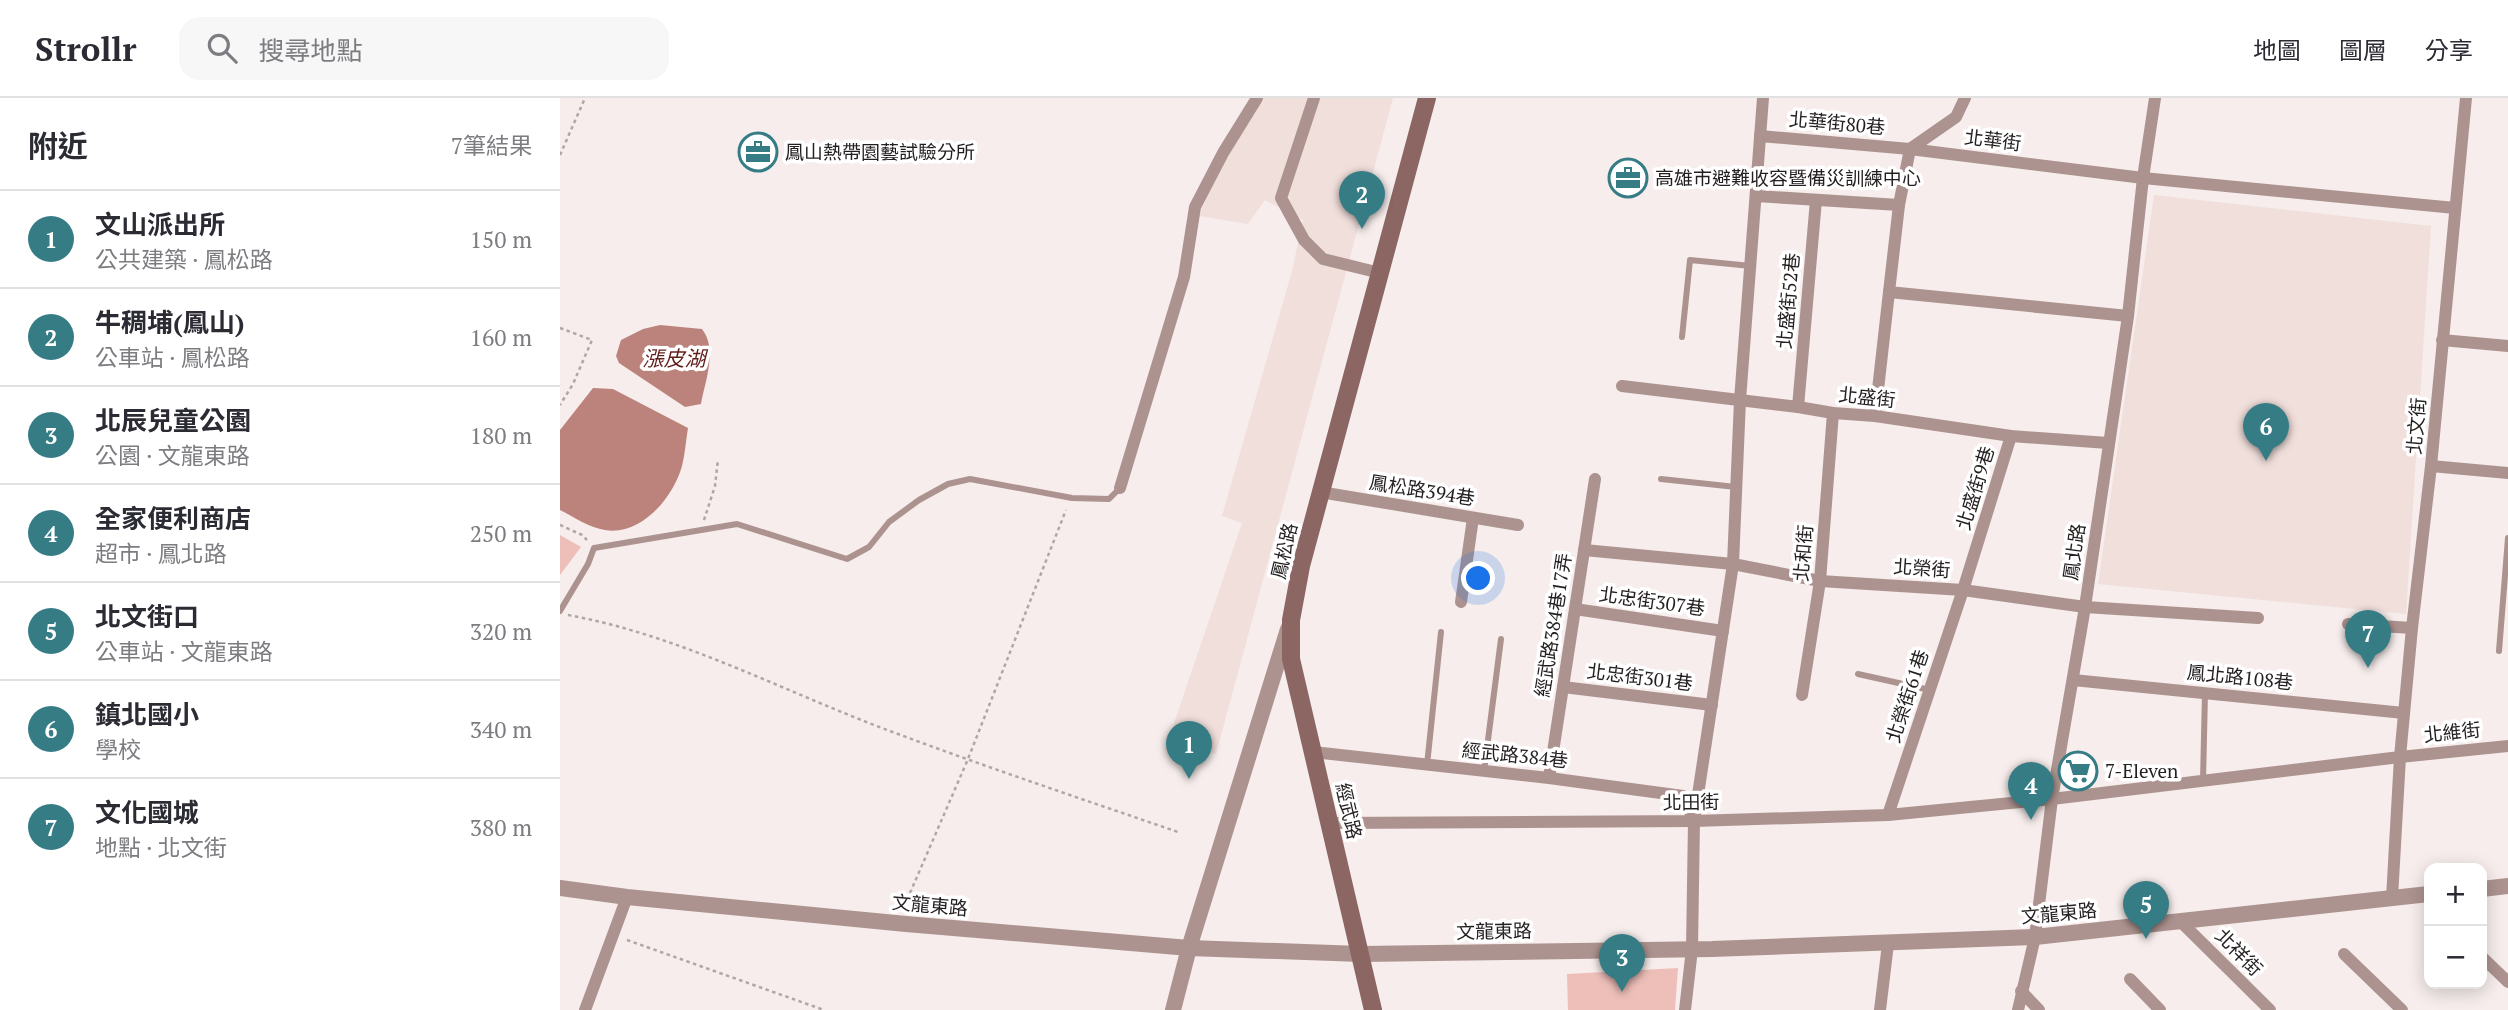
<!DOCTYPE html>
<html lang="zh-TW">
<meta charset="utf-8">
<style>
:root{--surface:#fff;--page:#f7f7f7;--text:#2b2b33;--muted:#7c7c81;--line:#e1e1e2;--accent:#357c85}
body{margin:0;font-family:"PT Serif","Noto Sans TC",serif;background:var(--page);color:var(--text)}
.controls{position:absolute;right:21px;bottom:21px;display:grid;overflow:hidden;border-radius:14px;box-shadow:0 4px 18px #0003}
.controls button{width:63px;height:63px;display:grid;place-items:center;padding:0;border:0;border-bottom:2px solid var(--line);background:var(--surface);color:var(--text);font:35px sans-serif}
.you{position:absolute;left:919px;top:481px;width:24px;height:24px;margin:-18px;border:5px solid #fff;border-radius:50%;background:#1a73e8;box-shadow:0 0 0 10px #1a73e833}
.badge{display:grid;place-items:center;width:46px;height:46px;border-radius:50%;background:var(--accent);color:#fff;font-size:23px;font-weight:700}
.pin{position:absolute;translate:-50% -58px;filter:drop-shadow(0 2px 4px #0008)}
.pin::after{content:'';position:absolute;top:37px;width:24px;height:21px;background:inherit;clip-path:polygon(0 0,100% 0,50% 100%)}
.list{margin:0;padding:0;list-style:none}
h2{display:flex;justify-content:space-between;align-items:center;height:91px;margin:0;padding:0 28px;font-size:30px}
h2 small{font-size:23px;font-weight:400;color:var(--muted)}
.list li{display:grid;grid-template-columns:46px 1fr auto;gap:21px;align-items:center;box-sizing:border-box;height:98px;padding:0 28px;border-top:2px solid var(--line)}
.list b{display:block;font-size:26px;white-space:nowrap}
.list p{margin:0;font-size:23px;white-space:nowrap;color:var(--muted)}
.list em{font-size:23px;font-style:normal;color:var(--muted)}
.icon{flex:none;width:38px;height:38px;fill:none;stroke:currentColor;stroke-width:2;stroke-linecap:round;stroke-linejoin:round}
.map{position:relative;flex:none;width:1948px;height:912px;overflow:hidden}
header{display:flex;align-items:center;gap:42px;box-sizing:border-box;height:98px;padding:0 35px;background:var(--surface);border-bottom:2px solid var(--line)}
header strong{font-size:33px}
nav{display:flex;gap:38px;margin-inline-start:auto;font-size:24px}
.search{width:490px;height:63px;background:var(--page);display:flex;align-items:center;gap:18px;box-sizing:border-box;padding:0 24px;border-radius:21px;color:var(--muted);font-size:26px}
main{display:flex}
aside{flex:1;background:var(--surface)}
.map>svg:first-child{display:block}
.built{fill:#f1dfdc}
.green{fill:#eebfb9}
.water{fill:#bc837c}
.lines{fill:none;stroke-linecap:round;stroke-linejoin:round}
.path{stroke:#aea7a6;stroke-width:2.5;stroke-dasharray:3.5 3.5;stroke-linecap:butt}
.service{stroke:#ad938f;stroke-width:6}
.minor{stroke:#ad938f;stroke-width:12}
.tertiary{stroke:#ad938f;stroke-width:16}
.secondary{stroke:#8b6662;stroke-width:18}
.labels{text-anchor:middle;stroke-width:7;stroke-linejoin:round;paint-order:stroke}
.street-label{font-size:19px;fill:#231f1f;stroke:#fff}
.poi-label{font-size:19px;fill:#231f1f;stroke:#fff;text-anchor:start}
.water-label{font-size:21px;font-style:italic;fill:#621c19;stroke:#fff}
</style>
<header>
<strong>Strollr</strong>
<div class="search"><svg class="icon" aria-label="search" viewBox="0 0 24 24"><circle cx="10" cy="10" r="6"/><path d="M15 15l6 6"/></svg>搜尋地點</div>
<nav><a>地圖</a><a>圖層</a><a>分享</a></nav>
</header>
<main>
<aside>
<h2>附近<small>7筆結果</small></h2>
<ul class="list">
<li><span class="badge">1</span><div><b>文山派出所</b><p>公共建築 · 鳳松路</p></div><em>150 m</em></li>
<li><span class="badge">2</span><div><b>牛稠埔(鳳山)</b><p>公車站 · 鳳松路</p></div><em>160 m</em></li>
<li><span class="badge">3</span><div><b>北辰兒童公園</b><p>公園 · 文龍東路</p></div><em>180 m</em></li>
<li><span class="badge">4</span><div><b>全家便利商店</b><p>超市 · 鳳北路</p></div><em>250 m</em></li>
<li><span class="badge">5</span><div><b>北文街口</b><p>公車站 · 文龍東路</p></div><em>320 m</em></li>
<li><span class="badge">6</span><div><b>鎮北國小</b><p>學校</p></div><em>340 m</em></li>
<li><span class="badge">7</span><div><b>文化國城</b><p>地點 · 北文街</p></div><em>380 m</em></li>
</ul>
</aside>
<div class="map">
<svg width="1948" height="912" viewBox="0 0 1948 912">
<rect width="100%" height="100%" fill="#f6edec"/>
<g class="built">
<polygon points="700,0 833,0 656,656 609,640 682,425 662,418 732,173 743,122 705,102 688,126 639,118 663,61"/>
<polygon points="1594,97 1871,128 1846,516 1538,486"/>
</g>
<g class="green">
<polygon points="0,437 21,449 0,477"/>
<polygon points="1118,870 1115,912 1008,912 1007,876"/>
</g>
<g class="water">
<path d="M100,227L142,231C158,251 145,284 141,306L125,309L59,265L56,258L61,242L83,231Z"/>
<path d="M33,290L53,291L128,330C126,342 125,356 122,368C113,400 81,438 45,432C30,430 14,419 0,412V332Z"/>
</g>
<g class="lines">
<g class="path">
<polyline points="0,57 25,0"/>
<polyline points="0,230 32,242 13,286 0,307"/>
<polyline points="144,422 155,388 158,361"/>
<polyline points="0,427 22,437 27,442"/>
<path d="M8,517C118,537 219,591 322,630C420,667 519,700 618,734"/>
<polyline points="350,795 408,661 506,412"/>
<polyline points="67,842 264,912"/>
</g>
<g class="service">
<polyline points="1122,239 1130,162 1191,168"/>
<polyline points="1101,381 1176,389"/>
<polyline points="0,513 28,466 34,450 177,426 287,461 309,449 329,424 359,402 388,386 410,381 512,400 549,401 560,390"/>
<polyline points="1939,553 1948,440"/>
<polyline points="1298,576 1370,592"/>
<polyline points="867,667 881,534"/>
<polyline points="924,673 941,541"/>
<polyline points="1643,683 1645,595"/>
</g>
<g class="minor">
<polyline points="754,0 721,100 744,142 763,161 820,175"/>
<polyline points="1200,38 1350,51 1396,19 1405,0"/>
<polyline points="1196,98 1339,107"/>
<polyline points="1568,218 1329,194 1339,107 1350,51 1583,80 1895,110"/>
<polyline points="1882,242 1948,248"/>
<polyline points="1062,288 1238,309 1273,315 1315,318 1451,338 1548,345"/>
<polyline points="1238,309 1256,102"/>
<polyline points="1315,318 1329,194"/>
<polyline points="1871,368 1948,375"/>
<polyline points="560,390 624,179 635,109 663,55 697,0"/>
<polyline points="760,394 958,427"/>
<polyline points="1024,452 1173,466 1260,483 1403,492 1525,509 1698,520"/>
<polyline points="901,504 913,420"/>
<polyline points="1015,511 1163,533"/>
<polyline points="1788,526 1852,530"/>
<polyline points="1513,582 1844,615"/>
<polyline points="1003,589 1152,607"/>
<polyline points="1242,597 1260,483 1273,315"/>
<polyline points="753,654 989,680 1123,698 1134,723"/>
<polyline points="989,680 1035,381"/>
<polyline points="1328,717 1403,492 1451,338"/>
<polyline points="770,725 1134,723 1328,717 1492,701 1840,659 1852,530 1871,368 1906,0"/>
<polyline points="1832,800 1840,659 1948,648"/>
<polyline points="1620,823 1710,912"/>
<polyline points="1784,856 1842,912"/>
<polyline points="1922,859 1948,884"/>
<polyline points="1570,881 1600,912"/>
<polyline points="1461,893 1479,912"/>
<polyline points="25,912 67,799"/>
<polyline points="1125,912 1132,851 1134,723 1173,466 1180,302 1203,0"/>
<polyline points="1320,912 1328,846"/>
<polyline points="1458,912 1475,839 1492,701 1525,509 1568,218 1583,80 1595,0"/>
</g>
<g class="tertiary">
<polyline points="0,790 67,799 346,826 629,850 801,856 1152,851 1475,839 1869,796"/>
<polyline points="1922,791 1948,788"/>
<polyline points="613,912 629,850 728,531"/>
</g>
<polyline class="secondary" points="813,912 731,561 731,522 741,468 867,0"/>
</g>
<defs>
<symbol id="office-ring" viewBox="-11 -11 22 22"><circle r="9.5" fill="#fff" stroke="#357c85" stroke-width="1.5"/><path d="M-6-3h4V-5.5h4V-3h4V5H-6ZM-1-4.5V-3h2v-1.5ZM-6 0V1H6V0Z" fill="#357c85"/></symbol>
<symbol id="supermarket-ring" viewBox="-11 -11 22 22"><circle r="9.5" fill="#fff" stroke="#357c85" stroke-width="1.5"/><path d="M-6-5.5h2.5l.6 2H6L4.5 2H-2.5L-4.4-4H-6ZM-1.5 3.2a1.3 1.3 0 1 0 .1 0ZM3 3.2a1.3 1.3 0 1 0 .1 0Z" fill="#357c85"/></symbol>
</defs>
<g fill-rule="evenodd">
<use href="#office-ring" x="176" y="32" width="44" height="44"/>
<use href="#office-ring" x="1046" y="58" width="44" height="44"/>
<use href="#supermarket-ring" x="1496" y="651" width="44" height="44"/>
</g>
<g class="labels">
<g class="street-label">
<text transform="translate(1277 25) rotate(5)" y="7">北華街80巷</text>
<text transform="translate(1433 42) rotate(7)" y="7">北華街</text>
<text transform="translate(1228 203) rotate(-85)" y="7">北盛街52巷</text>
<text transform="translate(1307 299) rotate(6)" y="7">北盛街</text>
<text transform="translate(1856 328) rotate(-85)" y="7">北文街</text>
<text transform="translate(1415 390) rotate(-73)" y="7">北盛街9巷</text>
<text transform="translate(862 392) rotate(9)" y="7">鳳松路394巷</text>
<text transform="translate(724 453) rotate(-77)" y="7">鳳松路</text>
<text transform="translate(1514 454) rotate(-82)" y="7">鳳北路</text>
<text transform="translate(1243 455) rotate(-85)" y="7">北和街</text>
<text transform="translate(1362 470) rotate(4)" y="7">北榮街</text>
<text transform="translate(1092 503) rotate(8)" y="7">北忠街307巷</text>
<text transform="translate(993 527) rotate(-81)" y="7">經武路384巷17弄</text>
<text transform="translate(1080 579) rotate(7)" y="7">北忠街301巷</text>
<text transform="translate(1680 579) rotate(6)" y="7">鳳北路108巷</text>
<text transform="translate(1347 598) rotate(-72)" y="7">北榮街61巷</text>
<text transform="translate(1892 634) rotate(-6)" y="7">北維街</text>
<text transform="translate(955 657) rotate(6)" y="7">經武路384巷</text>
<text transform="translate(1131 704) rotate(-1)" y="7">北田街</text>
<text transform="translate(789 713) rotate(77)" y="7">經武路</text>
<text transform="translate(370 807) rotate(5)" y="7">文龍東路</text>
<text transform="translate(1499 815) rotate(-5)" y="7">文龍東路</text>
<text transform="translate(934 833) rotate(-1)" y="7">文龍東路</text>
<text transform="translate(1679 854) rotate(45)" y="7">北祥街</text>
</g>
<g class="poi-label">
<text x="225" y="61">鳳山熱帶園藝試驗分所</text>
<text x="1095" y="87">高雄市避難收容暨備災訓練中心</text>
<text x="1545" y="680">7-Eleven</text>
</g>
<g class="water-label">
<text x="114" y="268">漲皮湖</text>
</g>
</g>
</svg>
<div class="controls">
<button>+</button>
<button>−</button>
</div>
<div class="you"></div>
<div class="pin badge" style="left:629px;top:681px">1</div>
<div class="pin badge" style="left:802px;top:131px">2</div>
<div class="pin badge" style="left:1062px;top:894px">3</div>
<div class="pin badge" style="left:1471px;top:722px">4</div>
<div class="pin badge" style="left:1586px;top:841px">5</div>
<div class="pin badge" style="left:1706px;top:363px">6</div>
<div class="pin badge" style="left:1808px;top:570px">7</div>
</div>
</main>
